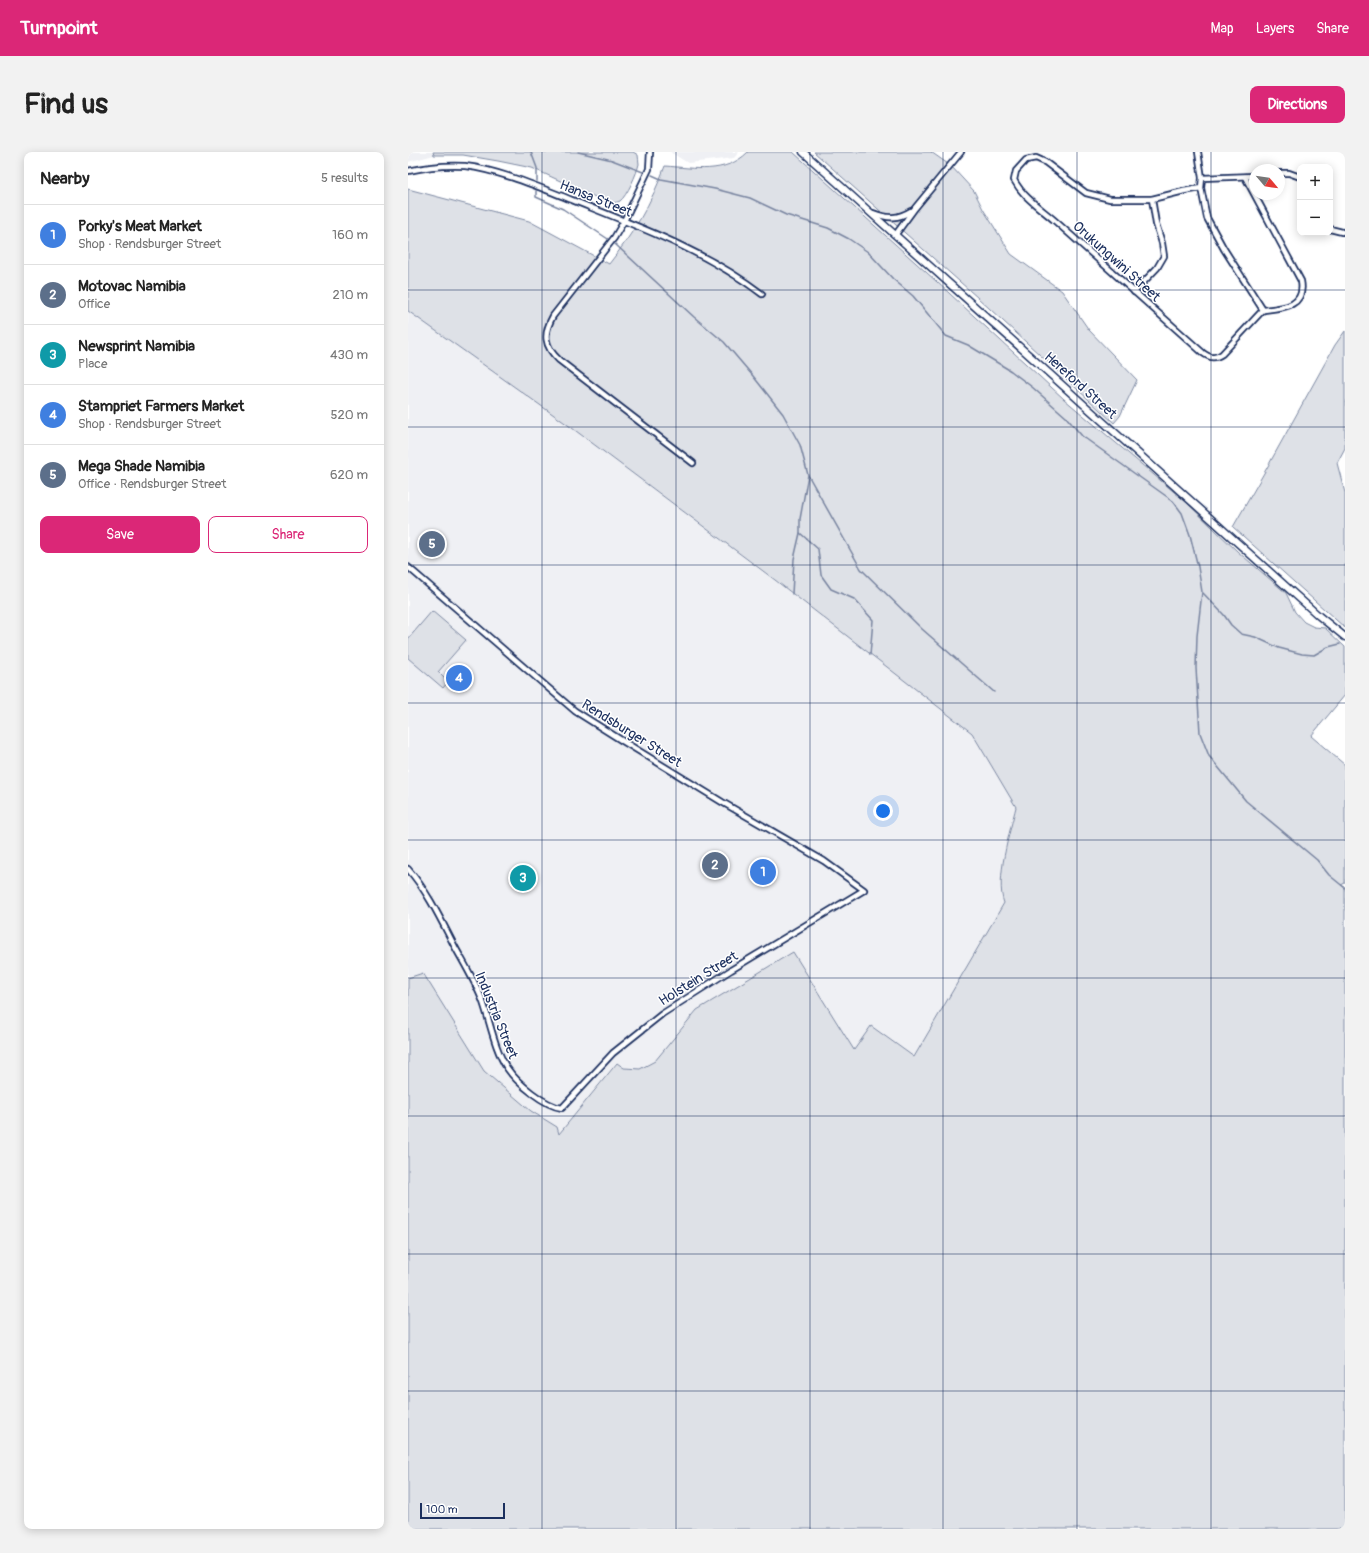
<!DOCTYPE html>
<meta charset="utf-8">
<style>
:root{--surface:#fff;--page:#f2f2f2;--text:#222;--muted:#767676;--line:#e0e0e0;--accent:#db2777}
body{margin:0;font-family:Pangolin,sans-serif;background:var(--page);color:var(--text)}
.controls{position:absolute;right:12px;top:12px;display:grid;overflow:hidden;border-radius:8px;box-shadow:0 2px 10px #0003}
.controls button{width:36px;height:36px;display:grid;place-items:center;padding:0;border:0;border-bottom:1px solid var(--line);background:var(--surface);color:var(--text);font:20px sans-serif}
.compass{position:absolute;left:841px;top:12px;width:36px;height:36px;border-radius:50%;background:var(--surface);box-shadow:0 2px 10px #0003;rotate:119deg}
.scale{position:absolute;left:12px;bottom:10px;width:85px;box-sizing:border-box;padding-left:4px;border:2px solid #1b2f5e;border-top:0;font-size:11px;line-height:14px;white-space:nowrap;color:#1b2f5e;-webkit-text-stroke:3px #fff;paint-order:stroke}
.you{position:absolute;left:475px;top:659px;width:14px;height:14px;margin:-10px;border:3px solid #fff;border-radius:50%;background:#1a73e8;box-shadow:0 0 0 6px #1a73e833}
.badge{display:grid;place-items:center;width:26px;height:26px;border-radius:50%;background:var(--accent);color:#fff;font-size:13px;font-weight:700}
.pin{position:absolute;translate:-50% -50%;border:2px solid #fff;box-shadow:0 1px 4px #0006}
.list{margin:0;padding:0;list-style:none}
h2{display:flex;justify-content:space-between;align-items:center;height:52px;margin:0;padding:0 16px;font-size:17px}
h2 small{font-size:13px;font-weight:400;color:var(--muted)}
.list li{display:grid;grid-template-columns:26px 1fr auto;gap:12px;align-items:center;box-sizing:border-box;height:60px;padding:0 16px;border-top:1px solid var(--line)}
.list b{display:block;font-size:15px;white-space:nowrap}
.list p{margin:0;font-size:13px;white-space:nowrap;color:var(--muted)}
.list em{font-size:13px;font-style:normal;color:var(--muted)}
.actions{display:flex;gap:8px;padding:12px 16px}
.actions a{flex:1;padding:9px 0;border:1px solid var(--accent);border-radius:8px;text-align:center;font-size:14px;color:var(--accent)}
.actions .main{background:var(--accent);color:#fff}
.map{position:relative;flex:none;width:937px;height:1377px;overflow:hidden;border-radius:8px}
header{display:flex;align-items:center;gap:24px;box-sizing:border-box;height:56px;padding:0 20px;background:var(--accent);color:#fff}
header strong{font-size:19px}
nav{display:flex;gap:22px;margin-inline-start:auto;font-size:14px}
.intro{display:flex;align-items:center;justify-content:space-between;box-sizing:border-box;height:96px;padding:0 24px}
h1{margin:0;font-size:28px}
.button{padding:10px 18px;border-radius:8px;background:var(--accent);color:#fff;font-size:14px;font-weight:700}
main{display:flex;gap:24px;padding:0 24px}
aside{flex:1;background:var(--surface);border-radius:8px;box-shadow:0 2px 10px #0003}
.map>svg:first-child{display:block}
.built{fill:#eff0f4}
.green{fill:#dee1e7;stroke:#7c88a2}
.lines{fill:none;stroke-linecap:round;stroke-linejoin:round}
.stream{stroke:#77839f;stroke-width:1.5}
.street-casing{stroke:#1b2f5e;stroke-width:8}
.secondary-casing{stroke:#1b2f5e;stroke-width:9}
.street{stroke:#fff;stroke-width:4.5}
.secondary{stroke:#fff;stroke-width:6}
.grid{fill:none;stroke:#1b2f5e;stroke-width:1;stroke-opacity:0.55}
.labels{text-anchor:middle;stroke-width:3;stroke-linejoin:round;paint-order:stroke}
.street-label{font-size:14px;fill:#1b2f5e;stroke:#fff}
</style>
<header>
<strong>Turnpoint</strong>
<nav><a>Map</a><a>Layers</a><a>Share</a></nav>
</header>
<div class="intro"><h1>Find us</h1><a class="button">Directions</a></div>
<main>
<aside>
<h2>Nearby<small>5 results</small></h2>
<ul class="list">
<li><span class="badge" style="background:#3f7fe0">1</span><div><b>Porky's Meat Market</b><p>Shop · Rendsburger Street</p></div><em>160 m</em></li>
<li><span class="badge" style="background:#5c6f8a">2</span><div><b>Motovac Namibia</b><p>Office</p></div><em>210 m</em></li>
<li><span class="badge" style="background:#0f9aa8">3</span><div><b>Newsprint Namibia</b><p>Place</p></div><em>430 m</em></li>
<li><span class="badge" style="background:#3f7fe0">4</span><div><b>Stampriet Farmers Market</b><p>Shop · Rendsburger Street</p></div><em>520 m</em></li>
<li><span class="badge" style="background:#5c6f8a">5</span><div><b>Mega Shade Namibia</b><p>Office · Rendsburger Street</p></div><em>620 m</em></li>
</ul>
<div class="actions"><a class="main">Save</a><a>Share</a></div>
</aside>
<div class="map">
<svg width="937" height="1377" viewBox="0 0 937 1377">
<rect width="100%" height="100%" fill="#fff"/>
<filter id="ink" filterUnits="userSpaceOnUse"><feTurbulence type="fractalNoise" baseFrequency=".025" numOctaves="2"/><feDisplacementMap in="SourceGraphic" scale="8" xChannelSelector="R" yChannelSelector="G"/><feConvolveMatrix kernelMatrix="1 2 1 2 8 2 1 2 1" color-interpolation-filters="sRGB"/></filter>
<g filter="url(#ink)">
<g class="built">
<polygon points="0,0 25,0 26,3 0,10"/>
<polygon points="262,0 331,0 326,6 280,11"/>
<polygon points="0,159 160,273 472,508 564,581 608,655 596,701 593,744 596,751 506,905 463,874 446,899 385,800 289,858 247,909 233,917 216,916 208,911 151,982 149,975 123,959 76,919 15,821 0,826"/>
</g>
<g class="green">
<path d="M25,0H225L230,3C230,6 231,9 231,12C229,21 219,44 212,49C207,52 202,50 196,49L124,16L90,9L55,3H26Z"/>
<path d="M340,0H385L528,129L656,247L778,350L829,399L878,441L887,460L896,470L906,475L917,476L937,495V543L903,584L937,613V731L933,733L937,735V1377H0V826L15,821L76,919L123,959L149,975L151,982L209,911L216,916L232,917L247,909L289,858L385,800L446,898L463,874L506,905L596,751C587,728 602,679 608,655L564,581L367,428L160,273L0,159V37L121,69L201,112C226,80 243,52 257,14C286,16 317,23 340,0Z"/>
<polygon points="406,0 523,0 543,14 566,39 575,57 603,102 654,139 681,178 729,228 712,264 706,271 570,146"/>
<polygon points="937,179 937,296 929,311 937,341 937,476 825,375 860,314 927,193"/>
<polygon points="24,459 58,488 30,520 40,530 35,536 0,506 0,487"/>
</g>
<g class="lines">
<g class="stream">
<polyline points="123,0 129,16 129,29"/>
<polyline points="170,0 204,8 235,20"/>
<polyline points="244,23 253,27 307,37 342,46 378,63 420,76 441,87 460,100 485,127 505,144 538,184 560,193 603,219 624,235 658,265 674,284 765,349 774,361 782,383 790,415 794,440 789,484 788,516 792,581 801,604 838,649 909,708 921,723 937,736"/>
<polyline points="128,39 128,45 155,57 200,87"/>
<polyline points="207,92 286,165 316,190 345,224 375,262 392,293 400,323 453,417 514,477 586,540"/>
<polyline points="392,381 410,397 413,423 423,437 446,447 465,468 462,503"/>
<polyline points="795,441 816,463 823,473 833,482 847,485 871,496 894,502 906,503 920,495 932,492"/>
<polyline points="384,442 386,407 392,381 392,367 400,323"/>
</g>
<defs>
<g id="street">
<path d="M242,0L241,17L216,69L206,86L145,164C135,182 136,194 151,208L285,311"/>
<path d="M790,0L794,26L793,36L799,66L816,97L855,158L814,202C807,207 802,206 795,201L646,68C632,56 615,45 606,28L608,19L618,8L628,6L637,10L678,41L702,47H744L776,39L793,36"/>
<path d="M0,19C18,15 39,13 57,14C91,18 133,36 164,48C229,74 298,99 354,142"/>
<polyline points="871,21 881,21 892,25"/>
<path d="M837,25L893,129C898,155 874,156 855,158"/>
<polyline points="794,26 847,24"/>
<path d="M465,61C480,67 490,67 503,59"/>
<polyline points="922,77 934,80"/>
<polyline points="488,82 507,56 553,0"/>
<polyline points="726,140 749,116 756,104 754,91 748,72 744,47"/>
<path d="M0,415L167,559L213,588L314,650L416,709L456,738L323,818L254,862L205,901L154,956C137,954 109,931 99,916C87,898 82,870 75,850C68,831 57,813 47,795C33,768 20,740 0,717"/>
</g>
<polyline id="secondary" points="395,0 911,464 937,485"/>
</defs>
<use href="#street" class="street-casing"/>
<use href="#secondary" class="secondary-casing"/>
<use href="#street" class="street"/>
<use href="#secondary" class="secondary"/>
</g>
</g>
<path class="grid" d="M134,0V1377M268,0V1377M402,0V1377M535,0V1377M669,0V1377M803,0V1377M0,138H937M0,275H937M0,413H937M0,551H937M0,688H937M0,826H937M0,964H937M0,1102H937M0,1239H937"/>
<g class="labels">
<g class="street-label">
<text transform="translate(188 46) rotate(22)" y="5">Hansa Street</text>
<text transform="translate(709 109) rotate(42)" y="5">Orukungwini Street</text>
<text transform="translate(673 233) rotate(42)" y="5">Hereford Street</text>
<text transform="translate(224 581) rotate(32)" y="5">Rendsburger Street</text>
<text transform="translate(290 826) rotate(-32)" y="5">Holstein Street</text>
<text transform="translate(89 863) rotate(68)" y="5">Industria Street</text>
</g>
</g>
</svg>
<div class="controls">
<button>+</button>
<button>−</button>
</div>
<svg class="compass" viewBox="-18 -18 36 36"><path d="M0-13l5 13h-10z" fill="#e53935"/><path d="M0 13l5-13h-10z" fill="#767676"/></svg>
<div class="scale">100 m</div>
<div class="you"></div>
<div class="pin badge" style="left:355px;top:720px;background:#3f7fe0">1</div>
<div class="pin badge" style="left:307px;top:713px;background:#5c6f8a">2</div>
<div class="pin badge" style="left:115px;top:726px;background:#0f9aa8">3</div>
<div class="pin badge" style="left:51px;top:526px;background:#3f7fe0">4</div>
<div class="pin badge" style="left:24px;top:392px;background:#5c6f8a">5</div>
</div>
</main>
